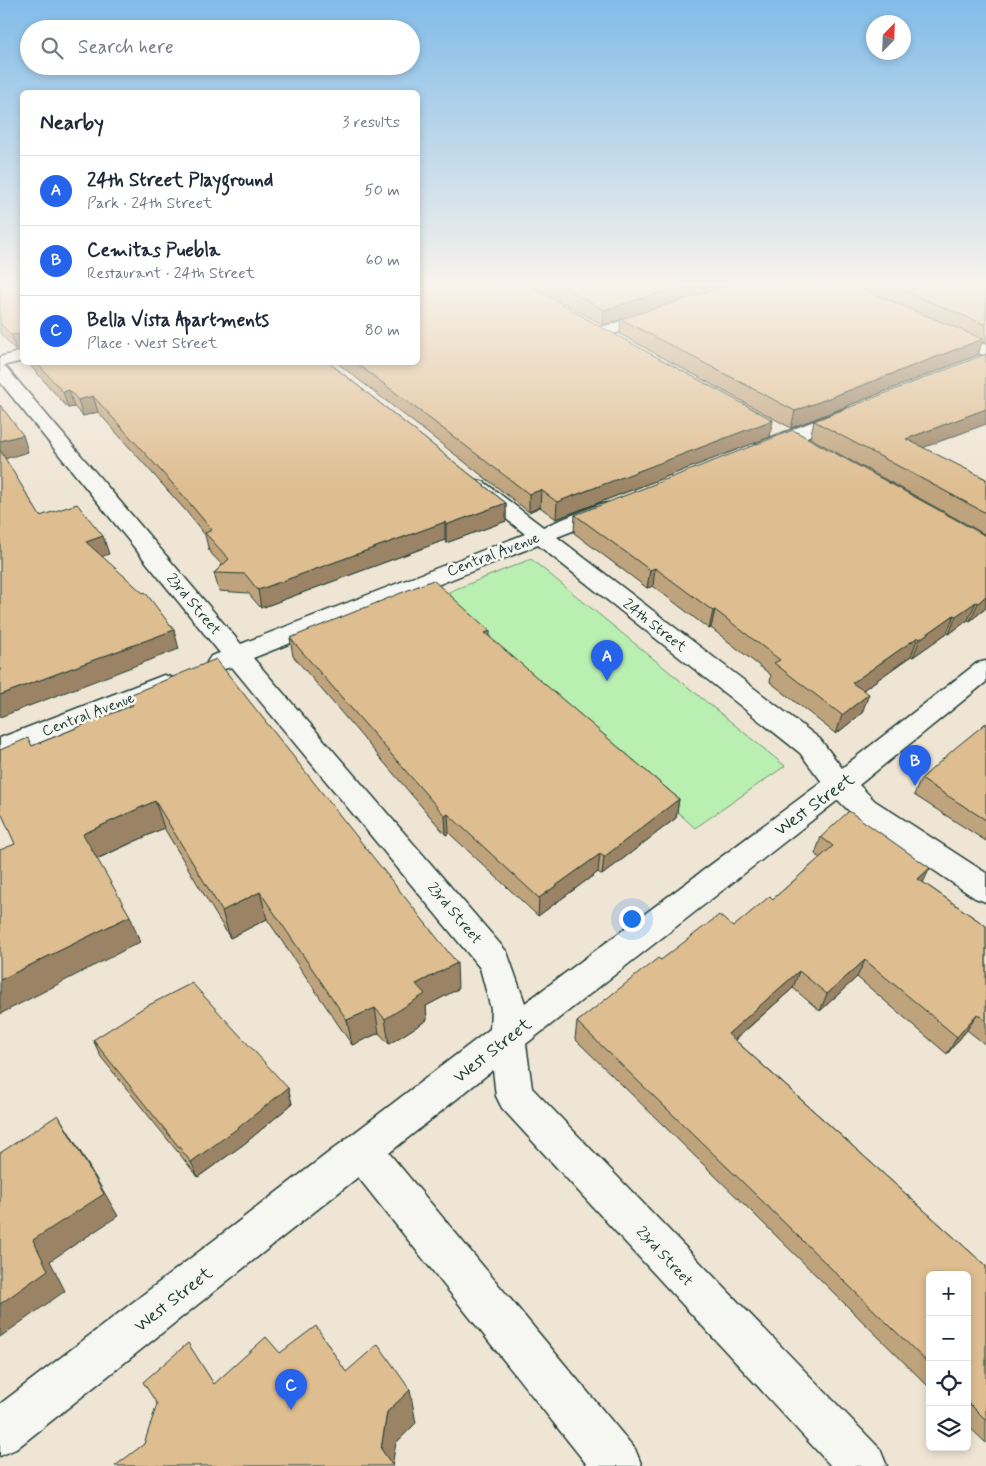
<!DOCTYPE html>
<meta charset="utf-8">
<style>
:root{--surface:#fff;--page:#f2f2f3;--text:#1f2937;--muted:#747a83;--line:#e0e1e3;--accent:#2563eb}
body{margin:0;font-family:Mynerve,sans-serif;background:var(--page);color:var(--text)}
.controls{position:absolute;right:15px;bottom:15px;display:grid;overflow:hidden;border-radius:8px;box-shadow:0 2px 8px #0003}
.controls button{width:45px;height:45px;display:grid;place-items:center;padding:0;border:0;border-bottom:1px solid var(--line);background:var(--surface);color:var(--text);font:25px sans-serif}
.compass{position:absolute;left:866px;top:15px;width:45px;height:45px;border-radius:50%;background:var(--surface);box-shadow:0 2px 8px #0003;rotate:23deg}
.you{position:absolute;left:631px;top:918px;width:18px;height:18px;margin:-12px;border:4px solid #fff;border-radius:50%;background:#1a73e8;box-shadow:0 0 0 8px #1a73e833}
.badge{display:grid;place-items:center;width:32px;height:32px;border-radius:50%;background:var(--accent);color:#fff;font-size:16px;font-weight:700}
.pin{position:absolute;translate:-50% -41px;filter:drop-shadow(0 1px 2px #0008)}
.pin::after{content:'';position:absolute;top:26px;width:18px;height:15px;background:inherit;clip-path:polygon(0 0,100% 0,50% 100%)}
.list{margin:0;padding:0;list-style:none}
h2{display:flex;justify-content:space-between;align-items:center;height:65px;margin:0;padding:0 20px;font-size:21px}
h2 small{font-size:16px;font-weight:400;color:var(--muted)}
.list li{display:grid;grid-template-columns:32px 1fr auto;gap:15px;align-items:center;box-sizing:border-box;height:70px;padding:0 20px;border-top:1px solid var(--line)}
.list b{display:block;font-size:19px;white-space:nowrap}
.list p{margin:0;font-size:16px;white-space:nowrap;color:var(--muted)}
.list em{font-size:16px;font-style:normal;color:var(--muted)}
.icon{flex:none;width:28px;height:28px;fill:none;stroke:currentColor;stroke-width:2;stroke-linecap:round;stroke-linejoin:round}
.map{position:relative;flex:none;width:986px;height:1466px;overflow:hidden}
.search{position:absolute;background:var(--surface);box-shadow:0 2px 8px #0003;left:20px;top:20px;width:400px;height:55px;display:flex;align-items:center;gap:12px;box-sizing:border-box;padding:0 18px;border-radius:28px;color:var(--muted);font-size:19px}
.panel{position:absolute;background:var(--surface);box-shadow:0 2px 8px #0003;left:20px;top:90px;width:400px;height:275px;border-radius:8px}
.map>svg:first-child{display:block}
.green{fill:#b9efb1;stroke:#6c9672}
.lines{fill:none;stroke-linecap:round;stroke-linejoin:round}
.minor-casing{stroke:#1f3d34;stroke-width:3}
.minor{fill:#f6f6f2;fill-rule:evenodd}
.wall{fill:#bfa37c;stroke:#1f3d34}
.shaded-wall{fill:#9b8465;stroke:#1f3d34}
.building{fill:#debd90;stroke:#1f3d34}
.labels{text-anchor:middle;stroke-width:5;stroke-linejoin:round;paint-order:stroke}
.street-label{font-size:15px;fill:#1f3d34;stroke:#f6f6f2}
.near-street-label{font-size:18px;fill:#1f3d34;stroke:#f6f6f2}
</style>
<div class="map">
<svg width="986" height="1466" viewBox="0 0 986 1466">
<rect width="100%" height="100%" fill="#efe5d5"/>
<filter id="ink" filterUnits="userSpaceOnUse"><feTurbulence type="fractalNoise" baseFrequency=".02" numOctaves="2"/><feDisplacementMap in="SourceGraphic" scale="10" xChannelSelector="R" yChannelSelector="G"/><feConvolveMatrix kernelMatrix="1 2 1 2 8 2 1 2 1" color-interpolation-filters="sRGB"/></filter>
<g filter="url(#ink)">
<polygon class="green" points="531,559 785,766 695,828 441,595"/>
<g class="lines">
<defs>
<g id="minor">
<polygon points="656,311 662,313 664,316 662,319 600,338 594,337 592,333 594,329"/>
<polygon points="945,329 986,345 986,356 939,338 937,334 939,330"/>
<path d="M22,351V361L3,366L6,367L241,644L525,534L470,490L467,486L470,482L477,480L484,482L543,527L600,504L608,503L616,504L619,509L616,514L557,537L820,739L842,768L977,663L986,661V682L859,785L875,801L986,873V902L975,898L855,817L838,800L526,1044L532,1088L880,1449L887,1466H831L502,1108L496,1096L493,1070L389,1153L635,1449L642,1466H588L358,1177L16,1449L0,1456V1404L490,1029L491,1009L480,968L232,667L220,670L211,668L207,662L211,656L220,653L0,382V357ZM538,545L800,753L822,782L525,1003L507,952L253,658Z"/>
<polygon points="848,408 855,410 857,414 855,418 771,451 764,453 757,451 754,447 757,443"/>
<polygon points="164,675 173,678 177,684 173,690 0,759 0,738"/>
</g>
</defs>
<use href="#minor" class="minor-casing"/>
<use href="#minor" class="minor"/>
</g>
<g class="wall">
<polygon points="0,284 22,284 22,355 21,350 16,351 0,333"/>
<polygon points="530,284 986,284 986,343 982,341 978,355 791,428 620,334 621,319 603,325"/>
<polygon points="27,362 328,362 506,503 506,521 446,543 445,540 261,608 248,593 219,591 214,573 222,565 209,551 205,535 186,511 98,412 83,416 74,407 68,408"/>
<polygon points="336,362 418,362 770,437 556,519 540,507 529,512"/>
<polygon points="814,421 923,448 986,479 986,535 810,438"/>
<polygon points="575,515 986,535 986,608 970,621 968,620 949,634 947,633 913,657 911,656 863,690 862,713 836,734 770,682 771,675 711,628 709,629 653,586 647,588 574,533"/>
<polygon points="290,638 490,638 679,799 676,818 602,875 598,872 538,916 449,833 446,835 293,656"/>
<polygon points="127,696 458,989 426,1006 427,1020 389,1044 379,1033 352,1045 267,919 230,938 164,828 97,859 140,942 32,746 130,706"/>
<polygon points="986,723 986,841 914,795 921,779"/>
<polygon points="821,837 924,883 986,926 986,1045 967,1030 947,1054 857,977 820,1011 793,988 735,1040 986,1266 986,1443 967,1425 967,1275 930,1275 930,1388 752,1212 575,1039 577,1022 661,960 733,927 773,899 820,858 815,854"/>
<polygon points="93,1040 288,1088 292,1104 244,1144 198,1177 101,1057"/>
</g>
<g class="shaded-wall">
<polygon points="687,284 733,284 603,325 604,310"/>
<polygon points="18,334 19,343 21,350 16,351 11,335"/>
<polygon points="983,339 978,355 791,428 795,411"/>
<polygon points="69,390 74,407 68,408 63,392"/>
<polygon points="93,396 98,412 83,416 78,400"/>
<polygon points="986,409 986,424 901,456 906,439"/>
<polygon points="773,420 770,437 556,519 557,502"/>
<polygon points="23,435 28,452 1,460 0,456 0,441"/>
<polygon points="541,490 540,507 529,512 529,494"/>
<polygon points="506,503 506,521 446,543 446,525"/>
<polygon points="445,522 445,540 261,608 258,590"/>
<polygon points="103,536 109,554 92,560 86,542"/>
<polygon points="655,568 653,586 647,588 650,570"/>
<polygon points="986,596 986,608 970,621 978,603"/>
<polygon points="976,602 968,620 949,634 956,616"/>
<polygon points="715,610 711,628 709,629 713,611"/>
<polygon points="954,615 947,633 913,657 920,639"/>
<polygon points="174,630 179,649 0,717 0,695"/>
<polygon points="490,631 490,649 485,633"/>
<polygon points="918,637 911,656 846,702 852,683"/>
<polygon points="869,694 862,713 836,734 842,715"/>
<polygon points="679,799 676,818 602,875 604,857"/>
<polygon points="155,801 164,828 94,860 83,834"/>
<polygon points="448,814 449,833 446,835 445,816"/>
<polygon points="600,854 598,872 538,916 539,898"/>
<polygon points="930,868 922,885 918,879"/>
<polygon points="260,892 267,919 230,938 222,911"/>
<polygon points="130,916 140,942 0,1014 0,980"/>
<polygon points="865,960 857,977 820,1011 827,994"/>
<polygon points="457,963 458,989 426,1006 427,1020 389,1044 385,1019 416,984"/>
<polygon points="799,971 793,988 723,1050 728,1034"/>
<polygon points="375,1008 379,1033 352,1045 347,1020"/>
<polygon points="977,1014 967,1030 947,1054 957,1037"/>
<polygon points="288,1088 292,1104 244,1144 198,1177 191,1162"/>
<polygon points="58,1115 73,1139 118,1216 50,1261 65,1291 0,1337 0,1304 33,1240"/>
<polygon points="410,1390 416,1423 396,1443 392,1466 381,1449 387,1412"/>
</g>
<g class="building">
<polygon points="0,284 22,284 22,347 19,343 18,334 11,335 0,323"/>
<polygon points="418,284 528,284 594,323 773,420 557,502 541,490 529,494 355,362 418,362"/>
<polygon points="557,284 687,284 604,310"/>
<polygon points="733,284 851,284 983,339 795,411 621,319"/>
<polygon points="887,284 986,284 986,325"/>
<polygon points="986,354 986,409 906,439 986,479 986,513 814,421"/>
<polygon points="36,362 328,362 506,503 446,525 445,522 258,590 245,574 214,573 229,559 205,533 212,530 181,493 93,396 78,400 69,390 63,392"/>
<polygon points="0,405 23,435 0,441"/>
<polygon points="793,430 984,535 986,535 986,596 978,603 976,602 956,616 954,615 920,639 918,637 852,683 869,694 842,715 774,663 780,660 715,610 713,611 655,568 650,570 575,515"/>
<polygon points="0,450 40,516 77,504 103,536 86,542 143,593 145,592 174,630 0,695"/>
<polygon points="433,580 490,631 485,633 679,799 604,857 600,854 539,898 448,814 445,816 290,638"/>
<polygon points="216,659 457,963 416,984 425,994 385,1019 375,1008 347,1020 260,892 222,911 155,801 83,834 130,916 0,980 0,850 15,844 0,810 0,750 28,738 32,746 133,705 127,696"/>
<polygon points="986,723 986,820 921,779 954,749"/>
<polygon points="849,811 930,868 918,879 986,926 986,1021 977,1014 957,1037 865,960 827,994 799,971 728,1034 986,1266 986,1420 967,1401 967,1275 930,1275 930,1365 758,1197 577,1022 658,958 661,960 719,915 733,927 770,896 773,899 833,846 821,837"/>
<polygon points="192,983 288,1088 238,1128 191,1162 93,1040 143,1008"/>
<polygon points="58,1115 104,1194 33,1240 48,1270 0,1304 0,1153"/>
<polygon points="316,1326 346,1372 378,1344 410,1390 387,1412 381,1449 393,1466 115,1466 144,1444 157,1404 143,1382 188,1343 214,1384 266,1337 280,1353"/>
</g>
</g>
<linearGradient id="sky" x2="0" y2="1"><stop stop-color="#82bce9"/><stop offset="0.58" stop-color="#f8f3ec"/><stop offset="1" stop-color="#f8f3ec" stop-opacity="0"/></linearGradient>
<rect width="986" height="490" fill="url(#sky)"/>
<g class="labels">
<g class="street-label">
<text transform="translate(493 554) rotate(-21)" y="5">Central Avenue</text>
<text transform="translate(194 604) rotate(50)" y="5">23rd Street</text>
<text transform="translate(655 625) rotate(38)" y="5">24th Street</text>
<text transform="translate(88 714) rotate(-21)" y="5">Central Avenue</text>
<text transform="translate(455 913) rotate(50)" y="5">23rd Street</text>
<text transform="translate(665 1256) rotate(47)" y="5">23rd Street</text>
</g>
<g class="near-street-label">
<text transform="translate(814 804) rotate(-36)" y="6">West Street</text>
<text transform="translate(492 1050) rotate(-38)" y="6">West Street</text>
<text transform="translate(173 1299) rotate(-38)" y="6">West Street</text>
</g>
</g>
</svg>
<div class="controls">
<button>+</button>
<button>−</button>
<button><svg class="icon" aria-label="locate" viewBox="0 0 24 24"><circle cx="12" cy="12" r="6"/><path d="M12 2v4M12 18v4M2 12h4M18 12h4"/></svg></button>
<button><svg class="icon" aria-label="layers" viewBox="0 0 24 24"><path d="M12 4l9 5-9 5-9-5zM3 14l9 5 9-5"/></svg></button>
</div>
<svg class="compass" viewBox="-18 -18 36 36"><path d="M0-13l5 13h-10z" fill="#e53935"/><path d="M0 13l5-13h-10z" fill="#747a83"/></svg>
<div class="you"></div>
<div class="pin badge" style="left:607px;top:681px">A</div>
<div class="pin badge" style="left:915px;top:786px">B</div>
<div class="pin badge" style="left:291px;top:1410px">C</div>
<div class="search"><svg class="icon" aria-label="search" viewBox="0 0 24 24"><circle cx="10" cy="10" r="6"/><path d="M15 15l6 6"/></svg>Search here</div>
<section class="panel">
<h2>Nearby<small>3 results</small></h2>
<ul class="list">
<li><span class="badge">A</span><div><b>24th Street Playground</b><p>Park · 24th Street</p></div><em>50 m</em></li>
<li><span class="badge">B</span><div><b>Cemitas Puebla</b><p>Restaurant · 24th Street</p></div><em>60 m</em></li>
<li><span class="badge">C</span><div><b>Bella Vista Apartments</b><p>Place · West Street</p></div><em>80 m</em></li>
</ul>
</section>
</div>
